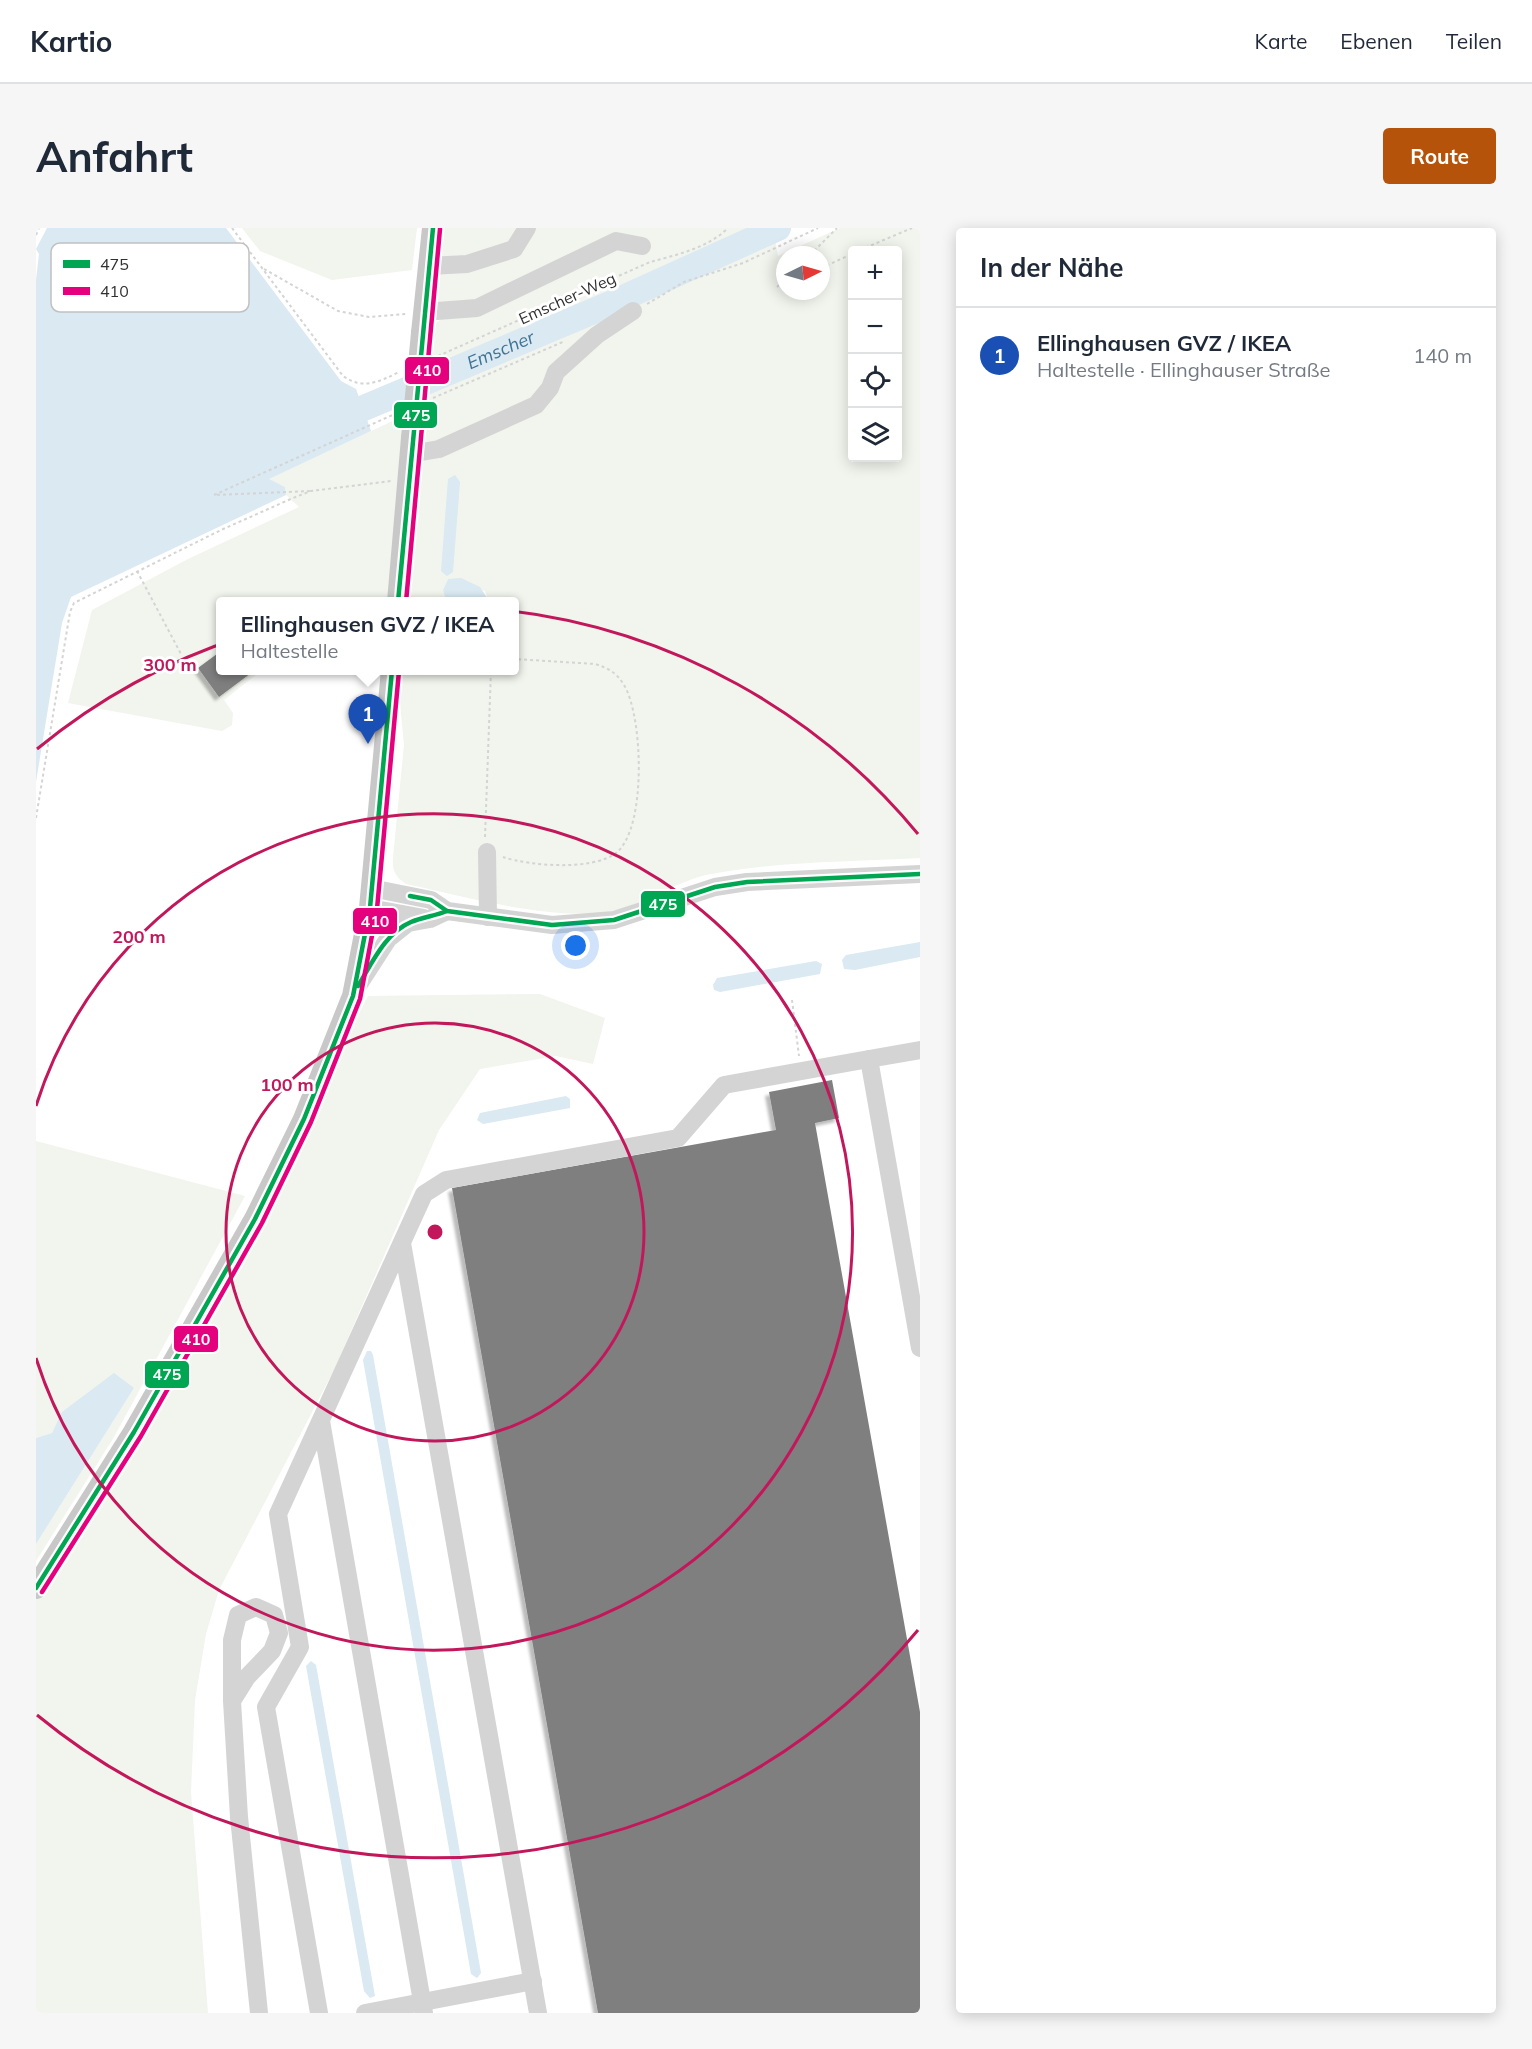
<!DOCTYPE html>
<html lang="de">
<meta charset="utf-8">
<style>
:root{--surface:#fff;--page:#f6f6f7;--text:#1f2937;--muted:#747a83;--line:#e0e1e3;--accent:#b45309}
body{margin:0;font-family:Mulish,sans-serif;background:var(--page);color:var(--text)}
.controls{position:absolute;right:18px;top:18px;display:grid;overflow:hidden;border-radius:6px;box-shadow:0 3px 15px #0003}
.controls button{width:54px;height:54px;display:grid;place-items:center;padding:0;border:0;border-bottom:2px solid var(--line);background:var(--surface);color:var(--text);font:30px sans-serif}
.compass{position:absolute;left:740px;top:18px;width:54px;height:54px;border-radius:50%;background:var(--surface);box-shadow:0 3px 15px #0003;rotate:85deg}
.you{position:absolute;left:540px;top:718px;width:21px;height:21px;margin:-15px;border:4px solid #fff;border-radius:50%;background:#1a73e8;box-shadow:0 0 0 9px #1a73e833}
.badge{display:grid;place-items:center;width:39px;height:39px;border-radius:50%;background:var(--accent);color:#fff;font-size:20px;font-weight:700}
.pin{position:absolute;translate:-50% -50px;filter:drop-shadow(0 2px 3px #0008)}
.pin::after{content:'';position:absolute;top:32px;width:21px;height:18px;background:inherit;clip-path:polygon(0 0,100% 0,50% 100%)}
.popup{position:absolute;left:180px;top:369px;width:303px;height:78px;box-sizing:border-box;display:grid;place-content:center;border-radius:6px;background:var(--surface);filter:drop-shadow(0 2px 4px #0005);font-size:20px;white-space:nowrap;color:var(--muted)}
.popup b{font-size:22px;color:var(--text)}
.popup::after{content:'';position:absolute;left:50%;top:100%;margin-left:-12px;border:12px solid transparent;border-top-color:var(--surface)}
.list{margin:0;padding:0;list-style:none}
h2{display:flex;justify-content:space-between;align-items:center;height:78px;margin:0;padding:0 24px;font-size:26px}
h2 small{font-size:20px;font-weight:400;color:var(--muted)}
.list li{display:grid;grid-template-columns:39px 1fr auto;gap:18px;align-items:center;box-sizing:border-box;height:96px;padding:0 24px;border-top:2px solid var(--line)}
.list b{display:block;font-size:22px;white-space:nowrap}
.list p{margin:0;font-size:20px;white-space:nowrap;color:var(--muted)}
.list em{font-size:20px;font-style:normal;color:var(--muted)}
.icon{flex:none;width:33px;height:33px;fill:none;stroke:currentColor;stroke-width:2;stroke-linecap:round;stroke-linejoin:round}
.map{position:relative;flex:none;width:884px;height:1785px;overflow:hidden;border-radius:6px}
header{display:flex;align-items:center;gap:36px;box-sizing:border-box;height:84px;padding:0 30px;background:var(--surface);border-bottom:2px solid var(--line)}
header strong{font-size:28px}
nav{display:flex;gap:33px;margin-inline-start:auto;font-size:21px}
.intro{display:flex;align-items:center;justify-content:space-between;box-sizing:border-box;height:144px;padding:0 36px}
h1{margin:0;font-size:42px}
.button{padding:15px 27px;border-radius:6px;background:var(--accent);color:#fff;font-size:21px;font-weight:700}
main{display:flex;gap:36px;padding:0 36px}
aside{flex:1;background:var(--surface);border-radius:6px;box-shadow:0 3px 15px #0003}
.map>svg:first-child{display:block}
.green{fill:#f1f5ed;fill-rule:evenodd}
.water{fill:#dae9f2}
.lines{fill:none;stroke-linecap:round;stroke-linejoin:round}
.river{stroke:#dae9f2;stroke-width:26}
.building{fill:#7f7f7f;filter:url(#shadow)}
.path{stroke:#d4d4d4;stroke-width:2;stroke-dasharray:3 3;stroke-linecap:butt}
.minor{stroke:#d4d4d4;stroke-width:18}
.major{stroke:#c8c8c8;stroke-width:22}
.major-bridge{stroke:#c8c8c8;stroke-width:22}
.bus-1-casing{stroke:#fff;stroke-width:9}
.bus-2-casing{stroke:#fff;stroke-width:9}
.bus-1{stroke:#00a651;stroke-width:4.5}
.bus-2{stroke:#e5007d;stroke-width:4.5}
.ring{fill:none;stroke:#c2185b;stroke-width:3}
.labels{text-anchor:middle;stroke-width:6;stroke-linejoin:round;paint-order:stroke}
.street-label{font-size:16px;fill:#303030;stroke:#fff}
.water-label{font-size:18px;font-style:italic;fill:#3c7394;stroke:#fff}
.key{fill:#fff;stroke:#c1c1c1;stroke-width:1.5}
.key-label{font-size:16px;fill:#303030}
.centre{fill:#c2185b;stroke:#fff;stroke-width:3}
.ring-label{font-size:18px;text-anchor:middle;font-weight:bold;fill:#c2185b;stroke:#fff;stroke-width:6;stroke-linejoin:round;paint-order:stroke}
.line-badge{stroke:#fff;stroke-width:2}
.badge-label{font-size:16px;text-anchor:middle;font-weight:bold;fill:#fff}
</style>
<header>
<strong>Kartio</strong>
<nav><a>Karte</a><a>Ebenen</a><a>Teilen</a></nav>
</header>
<div class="intro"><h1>Anfahrt</h1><a class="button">Route</a></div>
<main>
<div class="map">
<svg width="884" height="1785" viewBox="0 0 884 1785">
<defs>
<filter id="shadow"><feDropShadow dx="-4" dy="4" stdDeviation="1.5" flood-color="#0004"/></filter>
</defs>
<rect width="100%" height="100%" fill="#fff"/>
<g class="green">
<polygon points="206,0 381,0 376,42 296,52 224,23"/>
<path d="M398,0H737L742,28L804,0H884V630C815,634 743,633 675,646C637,653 602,682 563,685C504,690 427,668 370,656C359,649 356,642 357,629L368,517L361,443L479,442V374L453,373L449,363L412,351L407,362L410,373L185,374V442L225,443L188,472L197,485L196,497L186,503L32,475L56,382L152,331L263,279L250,267L249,259L232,251L389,178L386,105L404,92L393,38ZM816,22H862V230H816ZM749,27H785V63H749Z"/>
<polygon points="504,766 569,790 557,836 520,828 444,841 403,902 298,1142 183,1362 170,1406 159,1472 155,1564 172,1785 0,1785 0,1360 268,891 332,768"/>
<path d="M0,913L209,968L78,1209L0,1333V1316L98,1160C56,1167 37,1163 16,1205L0,1210Z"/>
</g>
<g class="water">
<polygon points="11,0 190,0 305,153 320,161 335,203 233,251 249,259 250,267 35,369 26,395 0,554 0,52 3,26 0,21"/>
<polygon points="419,247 424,254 417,344 411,348 405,343 412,251"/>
<polygon points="425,350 444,359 453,373 410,373 407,362 412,351"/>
<polygon points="884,714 884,729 819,742 808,741 806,732 810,727"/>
<polygon points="780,733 786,736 784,746 684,764 678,762 677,757 681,750"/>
<polygon points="530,868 534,871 534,880 447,896 441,892 444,885"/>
<polygon points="331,1123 335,1123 337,1127 445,1745 441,1750 435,1746 327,1132"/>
<polygon points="78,1145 98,1160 0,1316 0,1210 16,1205 26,1184"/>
<polygon points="275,1433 280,1437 339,1768 334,1770 328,1763 270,1438"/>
</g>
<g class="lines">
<path class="river" id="s1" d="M297,193L567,79L742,0"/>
</g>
<g class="building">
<polygon points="185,423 185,442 219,442 183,469 162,440"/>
<polygon points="796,852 803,890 779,895 884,1484 884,1785 562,1785 416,960 740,902 733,864"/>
</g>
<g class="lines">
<g class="path">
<path d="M196,0L307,148C327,162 343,154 363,144"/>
<polyline points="0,7 3,0"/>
<polyline points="824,22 876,0"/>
<polyline points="774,27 801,0"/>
<polyline points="785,40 816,26"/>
<polyline points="228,41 302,83 333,89 370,86"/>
<polyline points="741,59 749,51"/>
<polyline points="611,76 648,54 707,35 782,0"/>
<path d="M402,128L614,34C640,27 672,20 692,0"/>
<polyline points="397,170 529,113"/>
<polyline points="178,267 361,185"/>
<polyline points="181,267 274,263"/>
<polyline points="101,343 145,426"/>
<polyline points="0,590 34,384 38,375 185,302 257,270 275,263 355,253"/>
<polyline points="449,609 455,442"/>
<path d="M467,629C494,638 556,643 580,625C611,601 607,488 588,457C581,445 572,440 559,436L479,431"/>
<polyline points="756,772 763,828"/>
</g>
<g class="minor">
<polyline points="393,38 431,36 478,21 491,0"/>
<polyline points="388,84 441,80 580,13 606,18"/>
<polyline points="374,226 403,221 500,177 514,160 520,144 561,107 597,83"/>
<polyline points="451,624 452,689"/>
<polyline points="335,660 395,672 411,683 516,697 578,692 679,659 711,654 884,646"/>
<polyline points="334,680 388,690"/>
<polyline points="321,759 352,711 372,695 394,691 411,683"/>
<polyline points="884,822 833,831 884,1120"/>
<polyline points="366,1015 502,1785"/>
<polyline points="285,1193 388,1785"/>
<polyline points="196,1473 211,1449 236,1423 243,1405 238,1387 220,1379 202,1387 196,1412 196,1473 203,1589 223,1785"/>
<polyline points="283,1785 230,1479 264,1419 242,1286 388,966 410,952 642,910 688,857 833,831"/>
<polyline points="329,1785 497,1753"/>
</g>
<g class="major">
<polyline points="386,105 397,0"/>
<polyline points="362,374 376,210"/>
<polyline points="0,1360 98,1204 219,991 268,891 317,768 334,680 356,442"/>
</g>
<polyline class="major-bridge" points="376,210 386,105"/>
<defs>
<g id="bus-1">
<polyline points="362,374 397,0"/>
<polyline points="374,668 395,672 411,683 516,697 578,692 679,659 711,654 884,646"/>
<path d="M322,758C336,735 349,705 375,694C387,689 399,688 411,683"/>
<polyline points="0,1360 98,1204 219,991 268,891 317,768 334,680 356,442"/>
</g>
<g id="bus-2">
<polyline points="370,374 404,1"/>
<polyline points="6,1364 105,1208 226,995 275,894 324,771 341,681 363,443"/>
</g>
</defs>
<use href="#bus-1" class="bus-1-casing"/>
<use href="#bus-2" class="bus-2-casing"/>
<use href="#bus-1" class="bus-1"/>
<use href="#bus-2" class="bus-2"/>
</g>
<g class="ring">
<circle cx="399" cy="1004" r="209"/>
<path d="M0 878A418 418 0 1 1 0 1130"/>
<path d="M882 1402A626 626 0 0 1 1 1487M1 521A626 626 0 0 1 882 606"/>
</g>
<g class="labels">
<g class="street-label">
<text transform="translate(531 70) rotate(-24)" y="6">Emscher-Weg</text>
</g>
<g class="water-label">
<text dy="6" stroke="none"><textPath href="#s1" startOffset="182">Emscher</textPath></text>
</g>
</g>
<rect x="15" y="15" width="198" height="69" rx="9" class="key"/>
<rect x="27" y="32" width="27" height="8" fill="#00a651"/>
<rect x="27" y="59" width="27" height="8" fill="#e5007d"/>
<g class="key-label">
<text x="64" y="42">475</text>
<text x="64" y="69">410</text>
</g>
<circle cx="399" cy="1004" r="9" class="centre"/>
<g class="ring-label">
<text x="134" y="443">300 m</text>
<text x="103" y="715">200 m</text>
<text x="251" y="863">100 m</text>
</g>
<g class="line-badge">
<rect x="368" y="128" width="46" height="29" rx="6" fill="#e5007d"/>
<rect x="357" y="173" width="45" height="28" rx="6" fill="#00a651"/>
<rect x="604" y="662" width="46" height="28" rx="6" fill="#00a651"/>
<rect x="316" y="679" width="46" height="28" rx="6" fill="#e5007d"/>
<rect x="137" y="1097" width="46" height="28" rx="6" fill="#e5007d"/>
<rect x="108" y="1132" width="46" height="29" rx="6" fill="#00a651"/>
</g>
<g class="badge-label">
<text x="391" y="148">410</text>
<text x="380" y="193">475</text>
<text x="627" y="682">475</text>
<text x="339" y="699">410</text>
<text x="160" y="1117">410</text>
<text x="131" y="1152">475</text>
</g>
</svg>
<div class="controls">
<button>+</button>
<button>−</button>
<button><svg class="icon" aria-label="locate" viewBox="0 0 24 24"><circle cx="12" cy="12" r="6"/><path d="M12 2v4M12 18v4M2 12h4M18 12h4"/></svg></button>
<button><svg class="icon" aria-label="layers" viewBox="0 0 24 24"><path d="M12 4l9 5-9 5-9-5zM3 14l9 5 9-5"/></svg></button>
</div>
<svg class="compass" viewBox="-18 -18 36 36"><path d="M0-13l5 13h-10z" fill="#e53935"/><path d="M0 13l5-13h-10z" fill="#747a83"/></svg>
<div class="you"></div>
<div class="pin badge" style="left:332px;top:516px;background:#1a4fb4">1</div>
<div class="popup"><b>Ellinghausen GVZ / IKEA</b>Haltestelle</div>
</div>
<aside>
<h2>In der Nähe<small></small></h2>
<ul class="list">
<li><span class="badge" style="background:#1a4fb4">1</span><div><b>Ellinghausen GVZ / IKEA</b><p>Haltestelle · Ellinghauser Straße</p></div><em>140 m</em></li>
</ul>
</aside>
</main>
